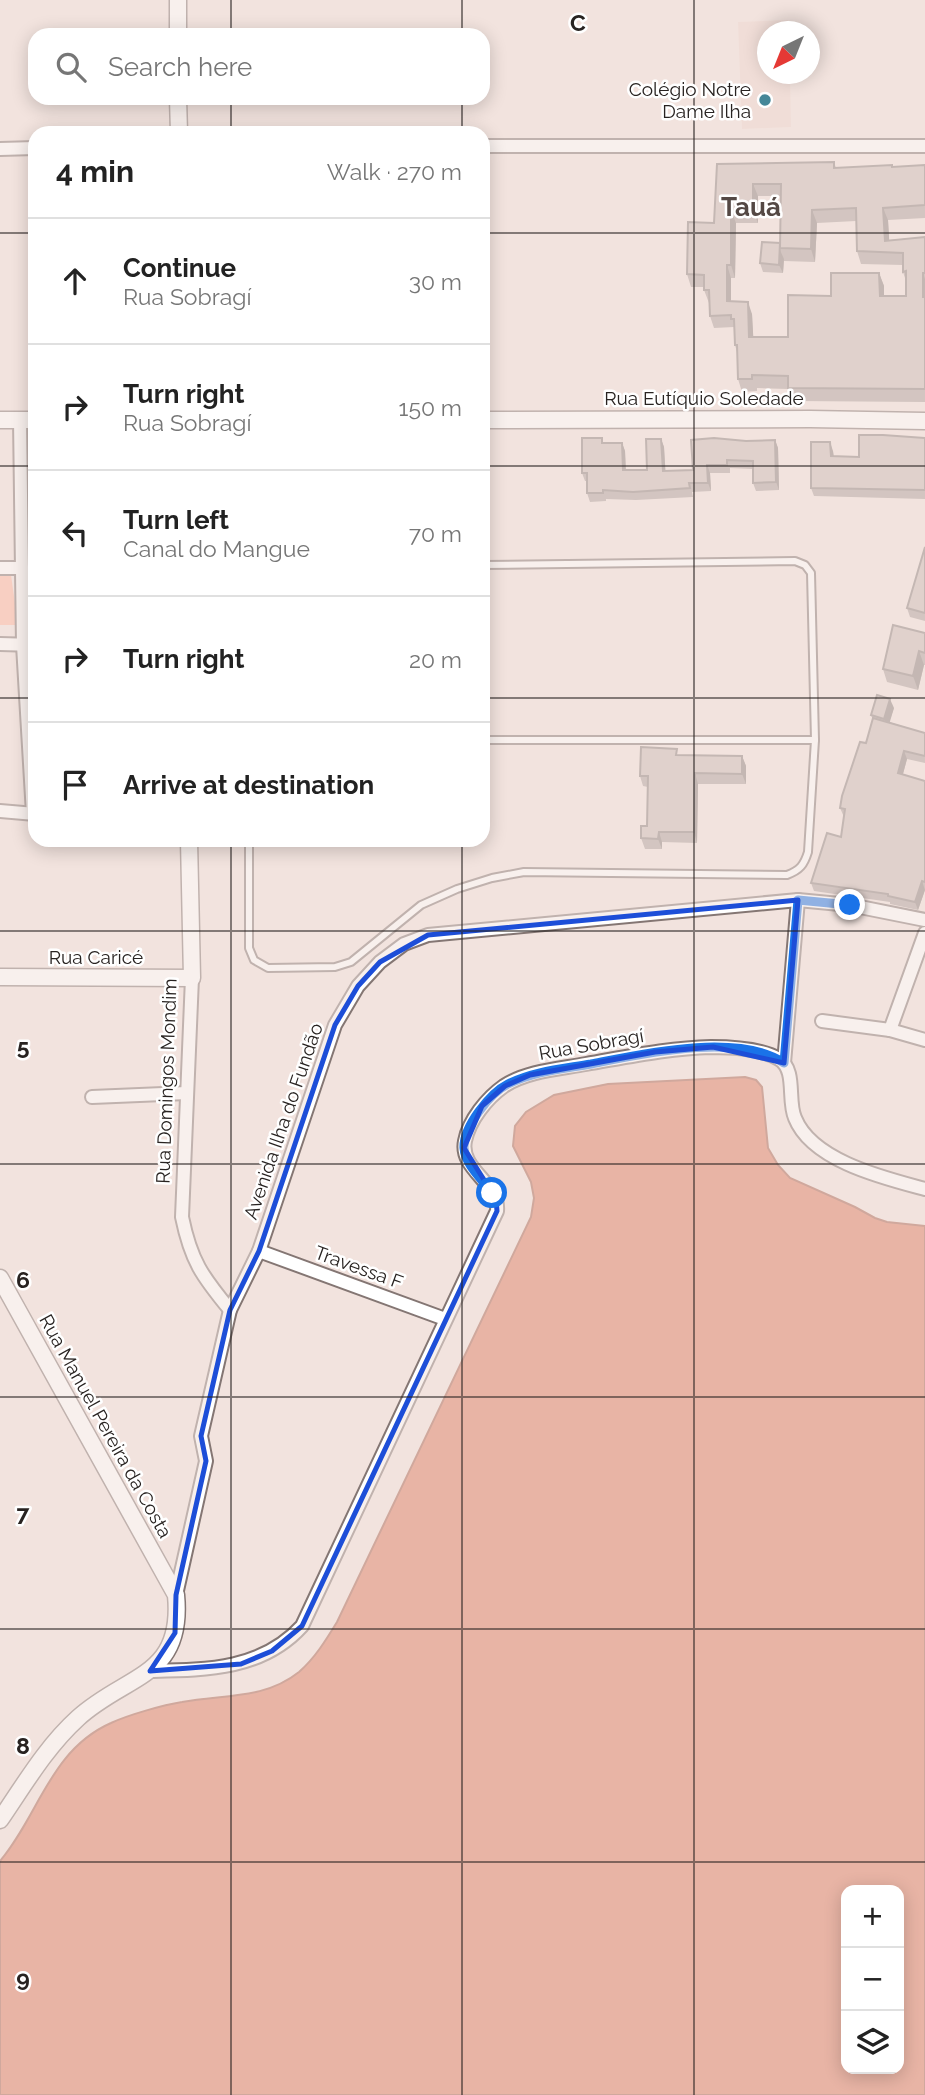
<!DOCTYPE html>
<meta charset="utf-8">
<style>
:root{--surface:#fff;--page:#f6f6f6;--text:#222;--muted:#767676;--line:#e0e0e0}
body{margin:0;font-family:Raleway,sans-serif;background:var(--page);color:var(--text)}
.controls{position:absolute;right:21px;bottom:21px;display:grid;overflow:hidden;border-radius:14px;box-shadow:0 4px 18px #0003}
.controls button{width:63px;height:63px;display:grid;place-items:center;padding:0;border:0;border-bottom:2px solid var(--line);background:var(--surface);color:var(--text);font:35px sans-serif}
.compass{position:absolute;left:757px;top:21px;width:63px;height:63px;border-radius:50%;background:var(--surface);box-shadow:0 4px 18px #0003;rotate:223deg}
.stop{position:absolute;width:21px;height:21px;margin:-16px;border:5px solid #1a73e8;border-radius:50%;background:#fff}
.stop.end{background:#1a73e8;border-color:#fff;box-shadow:0 2px 7px #0008}
.list{margin:0;padding:0;list-style:none}
h2{display:flex;justify-content:space-between;align-items:center;height:91px;margin:0;padding:0 28px;font-size:30px}
h2 small{font-size:23px;font-weight:400;color:var(--muted)}
.list li{display:grid;grid-template-columns:46px 1fr auto;gap:21px;align-items:center;box-sizing:border-box;height:126px;padding:0 28px;border-top:2px solid var(--line)}
.list b{display:block;font-size:26px;white-space:nowrap}
.list p{margin:0;font-size:23px;white-space:nowrap;color:var(--muted)}
.list em{font-size:23px;font-style:normal;color:var(--muted)}
.icon{flex:none;width:38px;height:38px;fill:none;stroke:currentColor;stroke-width:2;stroke-linecap:round;stroke-linejoin:round}
.map{position:relative;flex:none;width:925px;height:2095px;overflow:hidden}
.search{position:absolute;background:var(--surface);box-shadow:0 4px 18px #0003;left:28px;top:28px;width:462px;height:77px;display:flex;align-items:center;gap:18px;box-sizing:border-box;padding:0 24px;border-radius:21px;color:var(--muted);font-size:26px}
.panel{position:absolute;background:var(--surface);box-shadow:0 4px 18px #0003;left:28px;top:126px;width:462px;height:721px;border-radius:21px}
.map>svg:first-child{display:block}
.built{fill:#eed6cf}
.green{fill:#feb6a1}
.water{fill:#dc7b61;stroke:#a6614e;stroke-width:2;fill-rule:evenodd}
.lines{fill:none;stroke-linecap:round;stroke-linejoin:round}
.service-casing{stroke:#847673;stroke-width:10}
.minor-casing{stroke:#847673;stroke-width:16}
.tertiary-casing{stroke:#847673;stroke-width:19}
.service{stroke:#fff;stroke-width:6}
.minor{stroke:#fff;stroke-width:12}
.tertiary{stroke:#fff;stroke-width:16}
.wall{fill:#ada09d;fill-rule:evenodd}
.shaded-wall{fill:#8d827f}
.building{fill:#c9bab6;stroke:#8d827f;stroke-width:2;fill-rule:evenodd}
.route{stroke:#1a73e8;stroke-width:9}
.marked{fill:none;stroke:#1d4ed8;stroke-width:5;stroke-linejoin:round}
.grid{fill:none;stroke:#282321;stroke-width:2;stroke-opacity:0.55}
.poi-dot{fill:#458798;stroke:#fff;stroke-width:2.5}
.labels{text-anchor:middle;stroke-width:5;stroke-linejoin:round;paint-order:stroke}
.poi-label{font-size:19px;fill:#282321;stroke:#fff;text-anchor:end}
.street-label{font-size:19px;fill:#282321;stroke:#fff}
.district-label{font-size:26px;font-weight:bold;fill:#544844;stroke:#fff}
.grid-label{font-size:23px;text-anchor:middle;font-weight:bold;fill:#282321;stroke:#fff;stroke-width:5;stroke-linejoin:round;paint-order:stroke}
</style>
<div class="map">
<svg width="925" height="2095" viewBox="0 0 925 2095">
<rect width="100%" height="100%" fill="#f2e3de"/>
<polygon class="built" points="788,20 788,31 768,32 768,74 790,74 791,127 742,129 738,22"/>
<polygon class="green" points="11,575 18,625 0,625 0,576"/>
<path class="water" d="M745,1077L756,1080L762,1087L768,1148L778,1165L790,1178L855,1207L875,1218L887,1222L925,1226V2095H0V1861C39,1815 50,1750 111,1723C128,1715 163,1705 182,1702C223,1694 264,1700 299,1672C315,1658 326,1640 337,1622L531,1217L534,1198L531,1182L513,1146L515,1126L526,1112L554,1095L608,1084ZM846,1890H899V2069H846Z"/>
<g class="lines">
<defs>
<g id="service">
<polyline points="483,740 815,740"/>
<path d="M249,840V948L254,960L268,968L335,967L351,962L421,905L457,889L492,878L524,872L787,875C800,870 804,865 808,852L815,740L811,573L805,565L795,561L483,565"/>
</g>
<g id="minor">
<polyline points="483,146 925,146"/>
<polyline points="0,149 35,148"/>
<polyline points="20,420 23,645 33,814"/>
<polyline points="0,568 22,568"/>
<polyline points="0,644 35,645"/>
<polyline points="0,811 35,814"/>
<path d="M192,978L182,1217C191,1261 202,1276 230,1310"/>
<polyline points="822,1021 890,1030 925,1040"/>
<polyline points="890,1030 925,933"/>
<polyline points="784,1063 798,900"/>
<polyline points="92,1097 187,1093"/>
<polyline points="259,1251 445,1319"/>
<polyline points="176,1595 206,1461 201,1436 230,1310 259,1251 335,1025 358,986 380,962 404,944 428,935 798,900 850,905 925,920"/>
<path d="M150,1671C206,1670 262,1670 302,1626L497,1211C500,1183 459,1170 465,1141C469,1120 487,1098 504,1086C527,1071 559,1069 586,1064C627,1057 669,1048 711,1047C731,1047 762,1049 779,1059C797,1070 787,1100 795,1118C812,1161 884,1178 925,1189"/>
</g>
<g id="tertiary">
<polyline points="178,0 178,35"/>
<polyline points="178,98 179,133"/>
<polyline points="0,420 35,420"/>
<polyline points="483,420 810,419 925,421"/>
<polyline points="0,977 192,978 189,840"/>
<path d="M0,1278L176,1595C184,1678 126,1674 78,1718C46,1747 24,1785 0,1820"/>
</g>
</defs>
<use href="#service" class="service-casing"/>
<use href="#minor" class="minor-casing"/>
<use href="#tertiary" class="tertiary-casing"/>
<use href="#service" class="service"/>
<use href="#minor" class="minor"/>
<use href="#tertiary" class="tertiary"/>
</g>
<g class="wall">
<path d="M834,162L836,168L893,167L925,165V218L888,220L889,240L925,237V402L793,401L788,389L757,388V391L742,392L738,379L737,352L735,345L734,327L714,328L710,316L709,303L704,290V287H691L687,274L714,223L717,164ZM758,196H780V243L760,263L763,272L783,273L784,259V261L815,262L817,223L856,221L857,251L861,264L903,265V272L906,281V296H884V286L879,273L831,296L788,337H753L752,314L731,301V278H735L736,223H758Z"/>
<polygon points="602,438 603,443 622,443 625,451 626,470 647,470 661,439 664,447 665,471 693,470 746,441 775,440 778,448 779,490 756,491 753,483 753,469 730,468 730,473 710,473 711,491 692,492 693,497 636,500 606,499 606,501 590,502 587,493 587,481 585,481 582,473"/>
<polygon points="925,438 925,499 814,496 811,488 833,451 834,456 859,457"/>
<polygon points="925,547 925,621 910,617 907,608"/>
<polygon points="925,633 925,665 924,665 918,690 887,682 883,669"/>
<polygon points="894,708 889,722 925,733 925,763 907,759 903,774 925,781 925,890 918,910 890,904 890,902 814,891 811,883 841,837 844,817 840,808 866,743 873,720 871,715"/>
<polygon points="679,755 742,756 746,766 746,784 698,784 697,843 662,842 662,849 645,849 641,838 647,826 648,787 643,786 640,776"/>
</g>
<g class="shaded-wall">
<polygon points="753,184 758,196 758,223 753,211"/>
<polygon points="883,208 888,220 890,253 885,241"/>
<polygon points="731,210 736,223 735,278 731,265"/>
<polygon points="812,210 817,223 815,262 811,249"/>
<polygon points="780,250 784,259 783,273 779,265"/>
<polygon points="727,265 731,278 731,314 727,301"/>
<polygon points="879,273 884,286 884,308 880,296"/>
<polygon points="923,273 925,279 925,302 923,297"/>
<polygon points="748,302 752,314 754,349 749,337"/>
<polygon points="661,439 664,447 666,479 663,471"/>
<polygon points="775,440 778,448 779,490 776,482"/>
<polygon points="830,442 833,451 834,465 831,456"/>
<polygon points="622,443 625,451 626,479 623,470"/>
<polygon points="707,465 710,473 711,491 708,483"/>
<polygon points="919,651 924,665 918,690 913,676"/>
<polygon points="890,699 894,708 888,728 884,719"/>
<polygon points="904,751 907,759 901,781 898,773"/>
<polygon points="742,756 746,766 746,784 742,774"/>
<polygon points="695,773 698,784 697,843 694,832"/>
<polygon points="659,832 662,842 662,849 658,839"/>
<polygon points="922,881 925,890 918,910 915,902"/>
</g>
<g class="building">
<path d="M834,162V168L892,165V167L925,165V205L883,208L885,241L925,237V273H923V297H925V389L788,388V376L752,375V379H738L737,345H735L734,319H731V315L710,316L709,290H704V275L687,274L688,222L714,223L717,164ZM753,184H781L780,248L811,249L812,210L856,208L857,251L903,253V272L906,271V296H880L879,273H831V296L788,295V337H749L748,302L727,301V265H731V210L753,211Z"/>
<polygon points="762,242 780,243 779,265 760,263"/>
<polygon points="859,435 883,435 925,438 925,490 811,488 811,442 830,442 831,456 859,457"/>
<polygon points="582,438 602,438 602,443 622,443 623,470 647,470 646,439 661,439 663,471 693,470 691,440 714,438 746,441 775,440 776,482 753,483 753,461 727,460 727,465 707,465 708,483 689,483 690,488 633,492 603,490 603,493 587,493 587,473 582,473"/>
<polygon points="925,547 925,613 907,608"/>
<polygon points="893,625 925,633 925,653 919,651 913,676 883,669"/>
<polygon points="877,695 890,699 884,719 871,715"/>
<polygon points="873,718 925,733 925,756 904,751 898,773 925,781 925,882 922,881 915,902 888,896 888,894 811,883 827,833 841,837 845,809 840,808 842,796 860,742 866,743"/>
<polygon points="641,747 677,749 676,755 742,756 742,774 695,773 694,832 659,832 658,839 641,838 641,826 647,826 648,776 640,776"/>
</g>
<g class="lines">
<path class="route" d="M492,1193C483,1180 465,1165 464,1148C463,1127 490,1093 508,1084C534,1071 562,1069 591,1064C642,1054 738,1032 784,1063L798,900L850,905"/>
</g>
<path d="M0 0H925V2095H0ZM798,900L784,1063L713,1047L655,1052L530,1075L505,1086L482,1106L464,1148L496,1199L497,1211L302,1626L272,1651L241,1664L150,1671L175,1633L176,1595L206,1461L201,1436L230,1310L259,1251L335,1025L358,986L380,962L428,935Z" fill="#f2e3de" fill-opacity=".55" fill-rule="evenodd"/>
<path class="marked" d="M798,900L784,1063L713,1047L655,1052L530,1075L505,1086L482,1106L464,1148L496,1199L497,1211L302,1626L272,1651L241,1664L150,1671L175,1633L176,1595L206,1461L201,1436L230,1310L259,1251L335,1025L358,986L380,962L428,935Z"/>
<path class="grid" d="M231,0V35M462,0V35M694,0V2095M231,98V133M462,98V133M0,233H35M483,233H925M0,466H35M483,466H925M0,698H35M483,698H925M231,840V2095M462,840V2095M0,931H925M0,1164H925M0,1397H925M0,1629H925M0,1862H925"/>
<circle class="poi-dot" cx="765" cy="100" r="7"/>
<g class="labels">
<g class="poi-label">
<text x="751" y="96">Colégio Notre<tspan x="751" dy="22">Dame Ilha</tspan></text>
</g>
<g class="street-label">
<text x="704" y="405">Rua Eutíquio Soledade</text>
<text x="96" y="964">Rua Caricé</text>
<text transform="translate(591 1044) rotate(-10)" y="7">Rua Sobragí</text>
<text transform="translate(166 1081) rotate(-88)" y="7">Rua Domingos Mondim</text>
<text transform="translate(283 1121) rotate(-71)" y="7">Avenida Ilha do Fundão</text>
<text transform="translate(359 1267) rotate(20)" y="7">Travessa F</text>
<text transform="translate(106 1426) rotate(61)" y="7">Rua Manuel Pereira da Costa</text>
</g>
<g class="district-label">
<text x="751" y="216">Tauá</text>
</g>
</g>
<g class="grid-label">
<text x="578" y="31">C</text>
<text x="23" y="1055">5</text>
<text x="23" y="1288">6</text>
<text x="23" y="1521">7</text>
<text x="23" y="1754">8</text>
<text x="23" y="1987">9</text>
</g>
</svg>
<div class="controls">
<button>+</button>
<button>−</button>
<button><svg class="icon" aria-label="layers" viewBox="0 0 24 24"><path d="M12 4l9 5-9 5-9-5zM3 14l9 5 9-5"/></svg></button>
</div>
<svg class="compass" viewBox="-18 -18 36 36"><path d="M0-13l5 13h-10z" fill="#e53935"/><path d="M0 13l5-13h-10z" fill="#767676"/></svg>
<div class="stop" style="left:492px;top:1193px"></div>
<div class="stop end" style="left:850px;top:905px"></div>
<div class="search"><svg class="icon" aria-label="search" viewBox="0 0 24 24"><circle cx="10" cy="10" r="6"/><path d="M15 15l6 6"/></svg>Search here</div>
<section class="panel">
<h2>4 min<small>Walk · 270 m</small></h2>
<ul class="list">
<li><svg class="icon" aria-label="ahead" viewBox="0 0 24 24"><path d="M12 20V5M6 11l6-6 6 6"/></svg><div><b>Continue</b><p>Rua Sobragí</p></div><em>30 m</em></li>
<li><svg class="icon" aria-label="right" viewBox="0 0 24 24"><path d="M7 20v-9h11M14 6l5 5-5 5"/></svg><div><b>Turn right</b><p>Rua Sobragí</p></div><em>150 m</em></li>
<li><svg class="icon" aria-label="left" viewBox="0 0 24 24"><path d="M17 20v-9H6M10 6l-5 5 5 5"/></svg><div><b>Turn left</b><p>Canal do Mangue</p></div><em>70 m</em></li>
<li><svg class="icon" aria-label="right" viewBox="0 0 24 24"><path d="M7 20v-9h11M14 6l5 5-5 5"/></svg><div><b>Turn right</b></div><em>20 m</em></li>
<li><svg class="icon" aria-label="arrive" viewBox="0 0 24 24"><path d="M6 21V4h12l-3 4 3 4H6"/></svg><div><b>Arrive at destination</b></div></li>
</ul>
</section>
</div>
